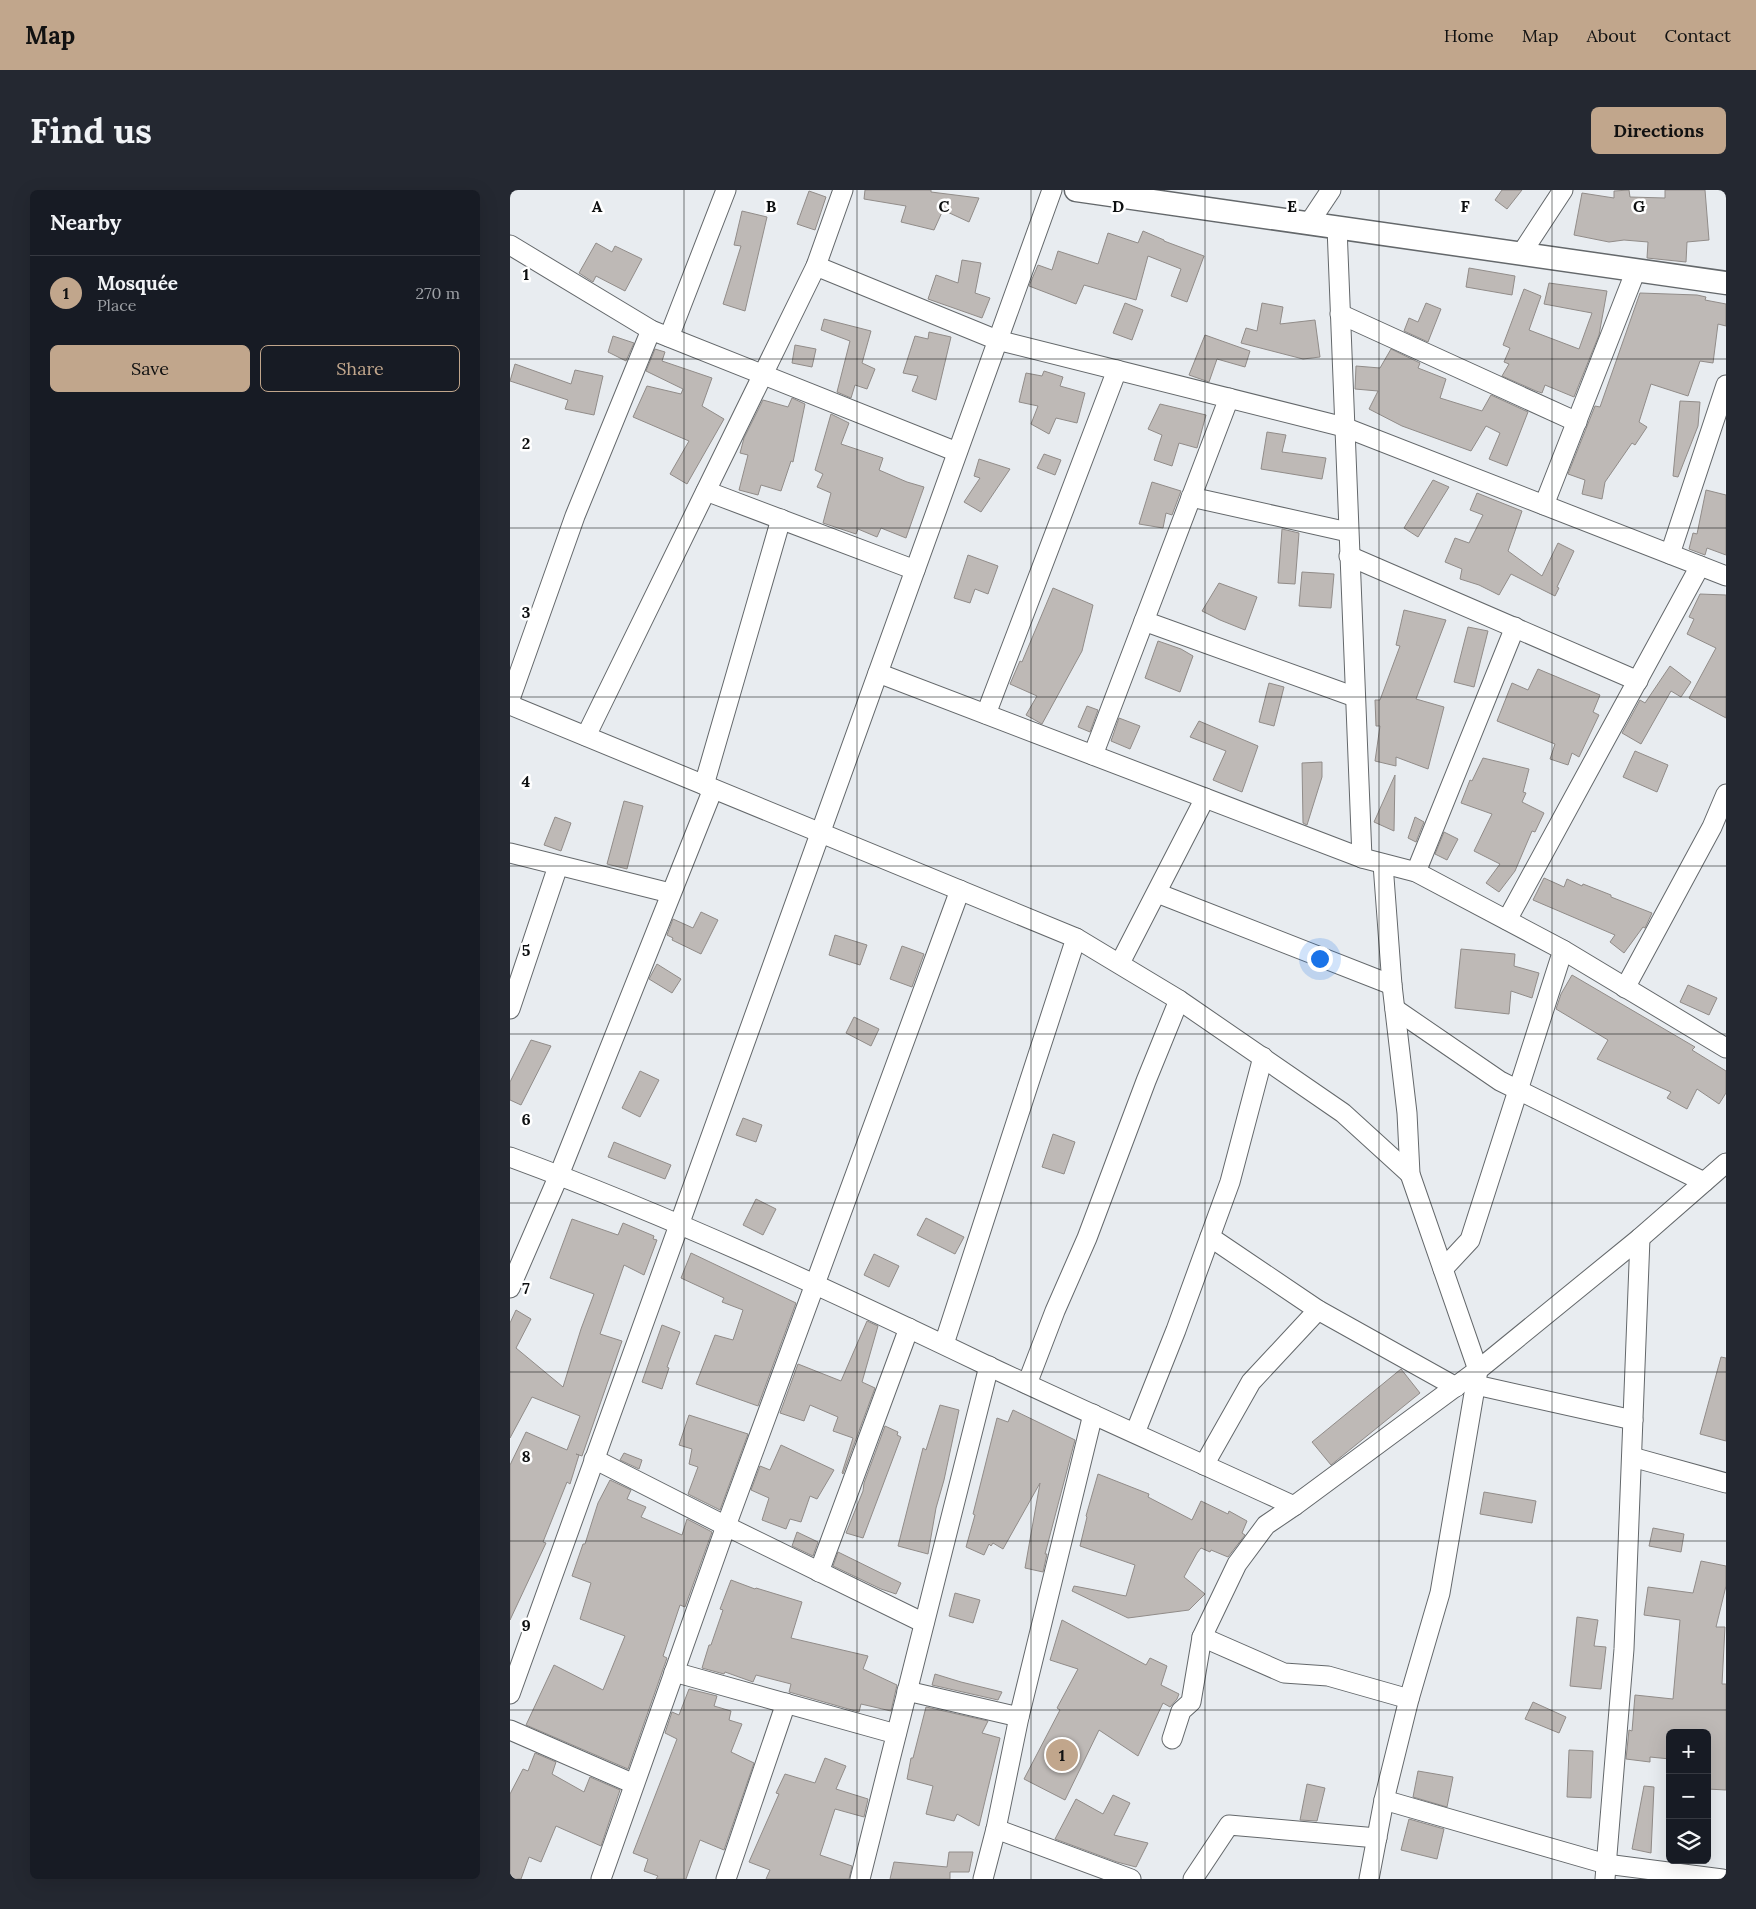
<!DOCTYPE html>
<meta charset="utf-8">
<style>
:root{--surface:#171b24;--page:#242831;--text:#f1f3f6;--muted:#9ea1a6;--line:#363941;--accent:#c1a68c}
body{margin:0;font-family:Lora,serif;background:var(--page);color:var(--text)}
.controls{position:absolute;right:15px;bottom:15px;display:grid;overflow:hidden;border-radius:8px;box-shadow:0 5px 20px #0002}
.controls button{width:45px;height:45px;display:grid;place-items:center;padding:0;border:0;border-bottom:1px solid var(--line);background:var(--surface);color:var(--text);font:25px sans-serif}
.you{position:absolute;left:809px;top:768px;width:18px;height:18px;margin:-12px;border:4px solid #fff;border-radius:50%;background:#1a73e8;box-shadow:0 0 0 8px #1a73e833}
.badge{display:grid;place-items:center;width:32px;height:32px;border-radius:50%;background:var(--accent);color:#111;font-size:16px;font-weight:700}
.pin{position:absolute;translate:-50% -50%;border:2px solid #fff;box-shadow:0 1px 5px #0006}
.list{margin:0;padding:0;list-style:none}
h2{display:flex;justify-content:space-between;align-items:center;height:65px;margin:0;padding:0 20px;font-size:21px}
h2 small{font-size:16px;font-weight:400;color:var(--muted)}
.list li{display:grid;grid-template-columns:32px 1fr auto;gap:15px;align-items:center;box-sizing:border-box;height:75px;padding:0 20px;border-top:1px solid var(--line)}
.list b{display:block;font-size:19px;white-space:nowrap}
.list p{margin:0;font-size:16px;white-space:nowrap;color:var(--muted)}
.list em{font-size:16px;font-style:normal;color:var(--muted)}
.actions{display:flex;gap:10px;padding:15px 20px}
.actions a{flex:1;padding:11px 0;border:1px solid var(--accent);border-radius:8px;text-align:center;font-size:18px;color:var(--accent)}
.actions .main{background:var(--accent);color:#111}
.icon{flex:none;width:28px;height:28px;fill:none;stroke:currentColor;stroke-width:2;stroke-linecap:round;stroke-linejoin:round}
.map{position:relative;flex:none;width:1216px;height:1689px;overflow:hidden;border-radius:8px}
header{display:flex;align-items:center;gap:30px;box-sizing:border-box;height:70px;padding:0 25px;background:var(--accent);color:#111}
header strong{font-size:24px}
nav{display:flex;gap:28px;margin-inline-start:auto;font-size:18px}
.intro{display:flex;align-items:center;justify-content:space-between;box-sizing:border-box;height:120px;padding:0 30px}
h1{margin:0;font-size:35px}
.button{padding:12px 22px;border-radius:8px;background:var(--accent);color:#111;font-size:18px;font-weight:700}
main{display:flex;gap:30px;padding:0 30px}
aside{flex:1;background:var(--surface);border-radius:8px;box-shadow:0 5px 20px #0002}
.map>svg:first-child{display:block}
.building{fill:#beb9b6;stroke:#918c89}
.lines{fill:none;stroke-linecap:round;stroke-linejoin:round}
.minor-casing{stroke:#64686b;stroke-width:21}
.tertiary-casing{stroke:#64686b;stroke-width:25}
.minor{stroke:#fff;stroke-width:19}
.tertiary{stroke:#fff;stroke-width:22}
.grid{fill:none;stroke:#0d0f10;stroke-width:1;stroke-opacity:0.55}
.grid-label{font-size:16px;text-anchor:middle;font-weight:bold;fill:#0d0f10;stroke:#fff;stroke-width:5;stroke-linejoin:round;paint-order:stroke}
</style>
<header>
<strong>Map</strong>
<nav><a>Home</a><a>Map</a><a>About</a><a>Contact</a></nav>
</header>
<div class="intro"><h1>Find us</h1><a class="button">Directions</a></div>
<main>
<aside>
<h2>Nearby<small></small></h2>
<ul class="list">
<li><span class="badge">1</span><div><b>Mosquée</b><p>Place</p></div><em>270 m</em></li>
</ul>
<div class="actions"><a class="main">Save</a><a>Share</a></div>
</aside>
<div class="map">
<svg width="1216" height="1689" viewBox="0 0 1216 1689">
<rect width="100%" height="100%" fill="#e8ecf0"/>
<g class="building">
<polygon points="355,0 421,0 421,2 469,8 459,32 433,20 424,40 391,32 396,16 354,9"/>
<polygon points="992,0 1012,0 997,19 985,10"/>
<polygon points="1119,0 1120,7 1155,8 1155,0 1195,0 1199,50 1177,52 1176,72 1137,68 1138,52 1114,50 1099,52 1064,45 1072,3 1104,8 1104,1"/>
<polygon points="299,1 316,7 305,40 287,34"/>
<polygon points="232,21 257,27 235,121 213,114 231,56 224,55"/>
<polygon points="633,41 654,50 654,51 694,66 677,112 661,106 671,79 638,66 626,110 574,95 566,114 519,96 528,75 542,80 548,61 588,74 598,43 628,53"/>
<polygon points="86,53 102,62 105,56 132,69 115,101 86,86 83,92 69,83"/>
<polygon points="452,70 471,73 465,103 480,108 472,128 418,109 426,85 448,93"/>
<polygon points="959,78 1005,86 1002,105 956,97"/>
<polygon points="1039,93 1097,101 1089,145 1064,207 1035,195 1032,203 1026,201 992,186 999,174 994,172 1000,158 993,155 1014,99 1031,106 1019,140 1069,159 1082,123 1034,114"/>
<polygon points="1130,103 1187,105 1196,107 1195,110 1216,114 1216,136 1208,134 1203,173 1190,171 1178,206 1141,194 1129,232 1137,237 1125,255 1122,253 1095,292 1092,309 1072,304 1075,290 1058,284 1085,216 1090,217"/>
<polygon points="615,113 633,120 622,150 603,143"/>
<polygon points="752,113 773,117 770,134 805,130 810,167 793,169 731,153 736,138 747,141"/>
<polygon points="916,113 931,119 918,152 894,141 899,128 908,132"/>
<polygon points="314,129 361,141 352,173 365,179 357,199 345,195 341,208 327,202 340,151 311,140"/>
<polygon points="419,142 441,147 426,210 402,201 408,186 393,183 405,146 418,149"/>
<polygon points="695,145 740,161 735,177 707,169 699,192 679,185"/>
<polygon points="103,146 124,153 116,171 98,162"/>
<polygon points="285,155 306,159 302,177 282,173"/>
<polygon points="145,159 155,162 152,171 202,188 192,216 214,229 177,294 160,284 179,251 123,227 137,196 171,204 173,199 136,181"/>
<polygon points="881,159 910,173 908,178 936,189 930,208 972,221 981,205 1018,222 997,276 979,269 990,243 976,236 961,261 892,236 859,219 868,201 845,199 846,176 870,178"/>
<polygon points="5,174 61,194 65,180 93,186 84,225 55,219 58,210 0,191"/>
<polygon points="534,181 553,187 550,196 575,203 567,233 546,228 539,244 521,234 528,216 509,212 516,183 532,186"/>
<polygon points="282,208 295,214 283,272 281,271 271,301 251,295 248,305 229,300 238,265 230,263 234,248 253,210 278,217"/>
<polygon points="1170,211 1190,212 1188,236 1168,287 1163,286"/>
<polygon points="650,214 696,225 687,258 669,253 662,276 644,270 652,245 638,239"/>
<polygon points="321,224 339,233 331,254 373,268 369,280 397,292 414,297 396,348 371,338 367,347 348,339 346,344 313,333 321,303 307,297 313,284 305,280"/>
<polygon points="757,242 776,245 772,262 816,268 812,289 751,279"/>
<polygon points="534,264 551,270 545,285 527,278"/>
<polygon points="469,269 500,279 471,322 454,312 470,288 464,286"/>
<polygon points="923,290 939,297 908,347 894,338"/>
<polygon points="642,292 671,301 662,325 656,323 653,338 629,334"/>
<polygon points="1196,300 1216,305 1216,365 1197,358 1195,365 1179,359 1183,343 1187,344"/>
<polygon points="967,303 1012,321 998,361 1032,386 1048,353 1064,361 1047,397 1049,398 1045,406 1001,384 989,405 969,395 950,389 952,379 935,372 945,348 959,353 973,325 960,320"/>
<polygon points="772,339 789,343 785,394 768,393"/>
<polygon points="458,365 488,376 478,404 465,399 460,413 444,408"/>
<polygon points="792,382 824,384 821,418 789,416"/>
<polygon points="709,393 747,407 735,440 710,430 692,421"/>
<polygon points="543,398 583,415 572,461 532,534 516,525 527,506 500,494 510,471 512,472"/>
<polygon points="1190,404 1216,405 1216,528 1179,508 1206,458 1177,444 1184,429 1179,427"/>
<polygon points="894,420 936,430 906,509 934,517 918,579 886,567 886,576 865,571 870,536 866,536 865,510 870,510 890,456 886,455"/>
<polygon points="958,437 978,441 964,497 944,492"/>
<polygon points="648,451 671,459 683,466 670,502 635,488"/>
<polygon points="1160,476 1181,492 1171,507 1161,501 1131,554 1112,543 1130,510 1135,513"/>
<polygon points="1028,479 1090,505 1083,522 1089,525 1069,567 1062,563 1058,575 1040,569 1045,554 987,531 1002,493 1018,500"/>
<polygon points="759,493 774,497 764,536 749,532"/>
<polygon points="577,516 588,520 580,542 568,537"/>
<polygon points="609,528 630,536 620,559 601,551"/>
<polygon points="689,531 748,556 732,602 703,590 716,561 680,547"/>
<polygon points="1125,561 1158,575 1147,602 1113,587"/>
<polygon points="973,568 1019,579 1013,602 1016,603 1012,612 1034,623 1025,642 1022,641 1005,681 989,702 976,693 990,674 964,661 982,624 951,613 960,590 962,591"/>
<polygon points="812,572 812,587 797,635 793,633 792,573"/>
<polygon points="885,585 884,641 864,632"/>
<polygon points="114,611 133,616 117,679 97,674"/>
<polygon points="45,627 61,633 51,661 34,655"/>
<polygon points="905,627 914,632 906,652 898,648"/>
<polygon points="934,642 948,649 937,670 925,664"/>
<polygon points="1034,688 1054,697 1057,689 1072,696 1073,694 1101,705 1101,707 1142,723 1135,738 1133,737 1114,763 1100,752 1105,745 1023,710"/>
<polygon points="191,722 208,730 191,764 162,750 163,748 157,745 163,729 183,738"/>
<polygon points="325,745 357,755 350,775 319,765"/>
<polygon points="392,756 414,764 402,797 380,789"/>
<polygon points="951,759 1005,764 1004,776 1029,783 1022,808 1001,801 999,824 945,818"/>
<polygon points="147,774 171,789 162,803 139,789"/>
<polygon points="1062,785 1185,857 1182,860 1216,881 1216,903 1209,914 1187,899 1177,919 1157,908 1161,902 1087,869 1098,850 1046,819 1051,804"/>
<polygon points="1178,795 1207,808 1199,825 1170,812"/>
<polygon points="344,827 369,839 361,856 336,843"/>
<polygon points="21,850 41,856 11,915 0,910 0,892"/>
<polygon points="130,881 149,890 130,927 112,918"/>
<polygon points="233,928 252,935 246,952 226,945"/>
<polygon points="543,944 565,952 554,984 532,977"/>
<polygon points="104,952 161,975 155,989 98,967"/>
<polygon points="246,1009 266,1019 253,1045 233,1035"/>
<polygon points="416,1028 454,1047 445,1064 407,1045"/>
<polygon points="62,1029 108,1045 113,1033 144,1046 143,1049 147,1050 134,1085 114,1075 90,1144 112,1151 72,1266 66,1264 69,1265 60,1294 57,1292 33,1352 36,1353 0,1430 0,1275 16,1242 57,1260 70,1226 22,1207 0,1248 0,1133 6,1120 21,1129 6,1158 53,1197 71,1139 84,1104 40,1088"/>
<polygon points="181,1063 286,1113 248,1216 186,1194 205,1145 223,1150 233,1120 212,1112 214,1108 171,1088"/>
<polygon points="364,1064 389,1076 379,1097 354,1085"/>
<polygon points="357,1131 368,1136 352,1192 365,1198 333,1284 332,1283 343,1248 323,1241 328,1227 300,1215 294,1231 270,1223 288,1174 331,1191"/>
<polygon points="152,1135 170,1142 157,1177 159,1178 152,1199 132,1192"/>
<polygon points="1211,1167 1216,1168 1216,1251 1190,1244"/>
<polygon points="891,1179 910,1203 821,1275 802,1252"/>
<polygon points="430,1215 449,1220 434,1290 426,1318 418,1364 388,1356 413,1258 416,1260"/>
<polygon points="503,1220 565,1250 535,1364 537,1364 533,1382 515,1378 530,1293 493,1359 483,1353 481,1356 479,1354 474,1365 456,1357 465,1325 463,1324 487,1228 498,1232"/>
<polygon points="179,1225 238,1244 210,1320 178,1304 188,1277 179,1274 182,1259 169,1255"/>
<polygon points="375,1236 388,1242 387,1245 391,1247 353,1348 336,1343 353,1301 354,1293"/>
<polygon points="271,1255 324,1280 307,1309 300,1306 291,1332 280,1329 276,1339 252,1330 259,1308 241,1300 250,1276 260,1280"/>
<polygon points="114,1263 132,1270 129,1279 110,1270"/>
<polygon points="588,1284 639,1304 638,1307 682,1330 691,1311 718,1324 719,1321 737,1331 732,1343 735,1345 718,1367 701,1360 700,1362 691,1358 687,1363 674,1387 695,1404 679,1420 618,1428 562,1401 564,1396 616,1406 625,1375 570,1356 577,1327 576,1326"/>
<polygon points="100,1290 121,1300 117,1309 136,1317 131,1327 172,1345 177,1329 202,1342 175,1417 170,1415 153,1466 157,1468 118,1579 16,1535 44,1475 93,1500 115,1446 70,1429 81,1393 62,1386 73,1354 75,1354 88,1313"/>
<polygon points="974,1302 1026,1311 1022,1333 970,1324"/>
<polygon points="1143,1338 1174,1344 1171,1362 1139,1356"/>
<polygon points="287,1342 308,1352 303,1366 282,1356"/>
<polygon points="328,1362 391,1393 386,1404 371,1399 323,1376"/>
<polygon points="1191,1371 1216,1376 1216,1396 1206,1437 1215,1437 1212,1494 1216,1494 1216,1600 1197,1599 1197,1543 1160,1543 1160,1569 1140,1567 1140,1572 1116,1569 1119,1540 1122,1541 1125,1505 1163,1509 1170,1430 1134,1425 1138,1397 1183,1403"/>
<polygon points="221,1390 245,1399 246,1398 292,1412 281,1448 358,1466 353,1479 387,1495 381,1521 351,1514 349,1522 279,1502 281,1494 246,1485 243,1492 215,1482 214,1484 192,1478 199,1455 201,1455 213,1420 210,1419"/>
<polygon points="445,1403 470,1410 463,1433 439,1426"/>
<polygon points="1067,1427 1088,1430 1084,1456 1096,1457 1091,1499 1060,1496"/>
<polygon points="552,1430 636,1475 640,1468 657,1476 651,1495 669,1504 667,1509 660,1517 653,1513 628,1566 589,1540 555,1610 514,1589 550,1520 547,1518 568,1479 540,1470"/>
<polygon points="425,1484 451,1492 492,1502 488,1510 422,1495"/>
<polygon points="179,1499 207,1506 204,1516 221,1521 219,1530 232,1534 221,1562 244,1573 214,1660 190,1650 176,1689 146,1689 148,1686 134,1681 138,1669 123,1663 167,1549 155,1543 162,1522 169,1525"/>
<polygon points="1023,1512 1056,1527 1049,1543 1015,1529"/>
<polygon points="416,1517 478,1531 472,1543 490,1548 469,1636 447,1624 444,1631 416,1624 423,1596 397,1589 401,1568 403,1568"/>
<polygon points="1059,1560 1083,1561 1081,1608 1057,1607"/>
<polygon points="25,1563 46,1572 42,1584 74,1602 80,1587 110,1600 91,1656 46,1636 31,1672 19,1667 11,1689 0,1689 0,1604 13,1579 18,1581"/>
<polygon points="315,1568 336,1576 326,1599 358,1609 354,1627 325,1619 310,1665 342,1676 339,1689 256,1689 260,1680 239,1672 269,1604 266,1603 275,1584 305,1593"/>
<polygon points="908,1581 943,1587 937,1617 903,1607"/>
<polygon points="797,1594 815,1598 807,1631 790,1630"/>
<polygon points="1134,1596 1144,1597 1141,1663 1122,1659"/>
<polygon points="603,1605 620,1613 604,1645 638,1653 626,1677 607,1672 545,1649 566,1609 593,1624"/>
<polygon points="899,1629 934,1639 927,1669 891,1660"/>
<polygon points="439,1662 463,1662 459,1682 440,1682 440,1689 380,1689 384,1672 437,1677"/>
</g>
<g class="lines">
<defs>
<g id="minor">
<polyline points="799,33 821,0"/>
<polyline points="827,37 852,668"/>
<polyline points="0,55 141,140 447,262"/>
<polyline points="1011,64 1053,0"/>
<polyline points="306,76 487,150 834,237 1216,386"/>
<polyline points="830,124 1067,232"/>
<polyline points="159,147 216,0"/>
<polyline points="196,301 405,380"/>
<polyline points="681,307 838,342"/>
<polyline points="1034,315 1126,80"/>
<polyline points="1160,364 1216,195"/>
<polyline points="839,366 1128,491"/>
<polyline points="634,431 845,507"/>
<polyline points="368,483 852,668 906,682 1053,760 1216,858"/>
<polyline points="0,509 65,326 141,140"/>
<polyline points="0,515 566,748 669,810 833,923 900,984"/>
<polyline points="476,524 607,180"/>
<polyline points="76,546 306,76 333,0"/>
<polyline points="583,565 719,208"/>
<polyline points="194,595 271,329"/>
<polyline points="0,663 160,703"/>
<polyline points="906,682 1005,437"/>
<polyline points="647,703 882,795"/>
<polyline points="997,730 1190,376"/>
<polyline points="610,773 695,608"/>
<polyline points="1115,798 1202,637 1216,604"/>
<polyline points="0,819 48,676"/>
<polyline points="885,819 990,891 1194,992"/>
<path d="M0,967C163,1027 322,1101 478,1176C580,1224 682,1269 784,1316"/>
<polyline points="700,1047 808,1120 946,1197"/>
<polyline points="933,1079 960,1050 1053,760"/>
<polyline points="0,1098 49,985 203,599"/>
<polyline points="434,1154 566,748"/>
<polyline points="517,1194 545,1121 577,1048 636,891 669,810"/>
<polyline points="966,1195 1123,1230"/>
<polyline points="625,1243 666,1140 720,992 753,867"/>
<polyline points="1122,1267 1216,1293"/>
<polyline points="84,1269 216,1336 414,1433"/>
<polyline points="694,1275 741,1192 808,1120"/>
<polyline points="309,1382 399,1138"/>
<polyline points="692,1447 774,1483 818,1486 899,1509"/>
<polyline points="164,1482 386,1544"/>
<polyline points="397,1501 509,1527"/>
<polyline points="0,1504 542,0"/>
<polyline points="0,1540 124,1594"/>
<polyline points="662,1549 671,1521 681,1512 692,1447 727,1374 756,1335 784,1316 968,1180 1130,1048 1216,973"/>
<polyline points="874,1610 1096,1674 1212,1689"/>
<polyline points="486,1639 621,1689"/>
<polyline points="91,1689 216,1336 450,700"/>
<polyline points="216,1689 276,1513"/>
<polyline points="350,1689 479,1176"/>
<polyline points="473,1689 486,1639 509,1527 583,1224"/>
<polyline points="683,1689 719,1635 867,1648"/>
<polyline points="859,1689 874,1610 899,1509 930,1403 968,1180 900,984 897,923 882,795 873,674"/>
<polyline points="1095,1689 1114,1459 1130,1048"/>
</g>
<polyline id="tertiary" points="566,0 1216,93"/>
</defs>
<use href="#minor" class="minor-casing"/>
<use href="#tertiary" class="tertiary-casing"/>
<use href="#minor" class="minor"/>
<use href="#tertiary" class="tertiary"/>
</g>
<path class="grid" d="M174,0V1689M347,0V1689M521,0V1689M695,0V1689M869,0V1689M1042,0V1689M0,169H1216M0,338H1216M0,507H1216M0,676H1216M0,844H1216M0,1013H1216M0,1182H1216M0,1351H1216M0,1520H1216"/>
<g class="grid-label">
<text x="87" y="22">A</text>
<text x="261" y="22">B</text>
<text x="434" y="22">C</text>
<text x="608" y="22">D</text>
<text x="782" y="22">E</text>
<text x="955" y="22">F</text>
<text x="1129" y="22">G</text>
<text x="16" y="90">1</text>
<text x="16" y="259">2</text>
<text x="16" y="428">3</text>
<text x="16" y="597">4</text>
<text x="16" y="766">5</text>
<text x="16" y="935">6</text>
<text x="16" y="1104">7</text>
<text x="16" y="1272">8</text>
<text x="16" y="1441">9</text>
</g>
</svg>
<div class="controls">
<button>+</button>
<button>−</button>
<button><svg class="icon" aria-label="layers" viewBox="0 0 24 24"><path d="M12 4l9 5-9 5-9-5zM3 14l9 5 9-5"/></svg></button>
</div>
<div class="you"></div>
<div class="pin badge" style="left:552px;top:1565px">1</div>
</div>
</main>
